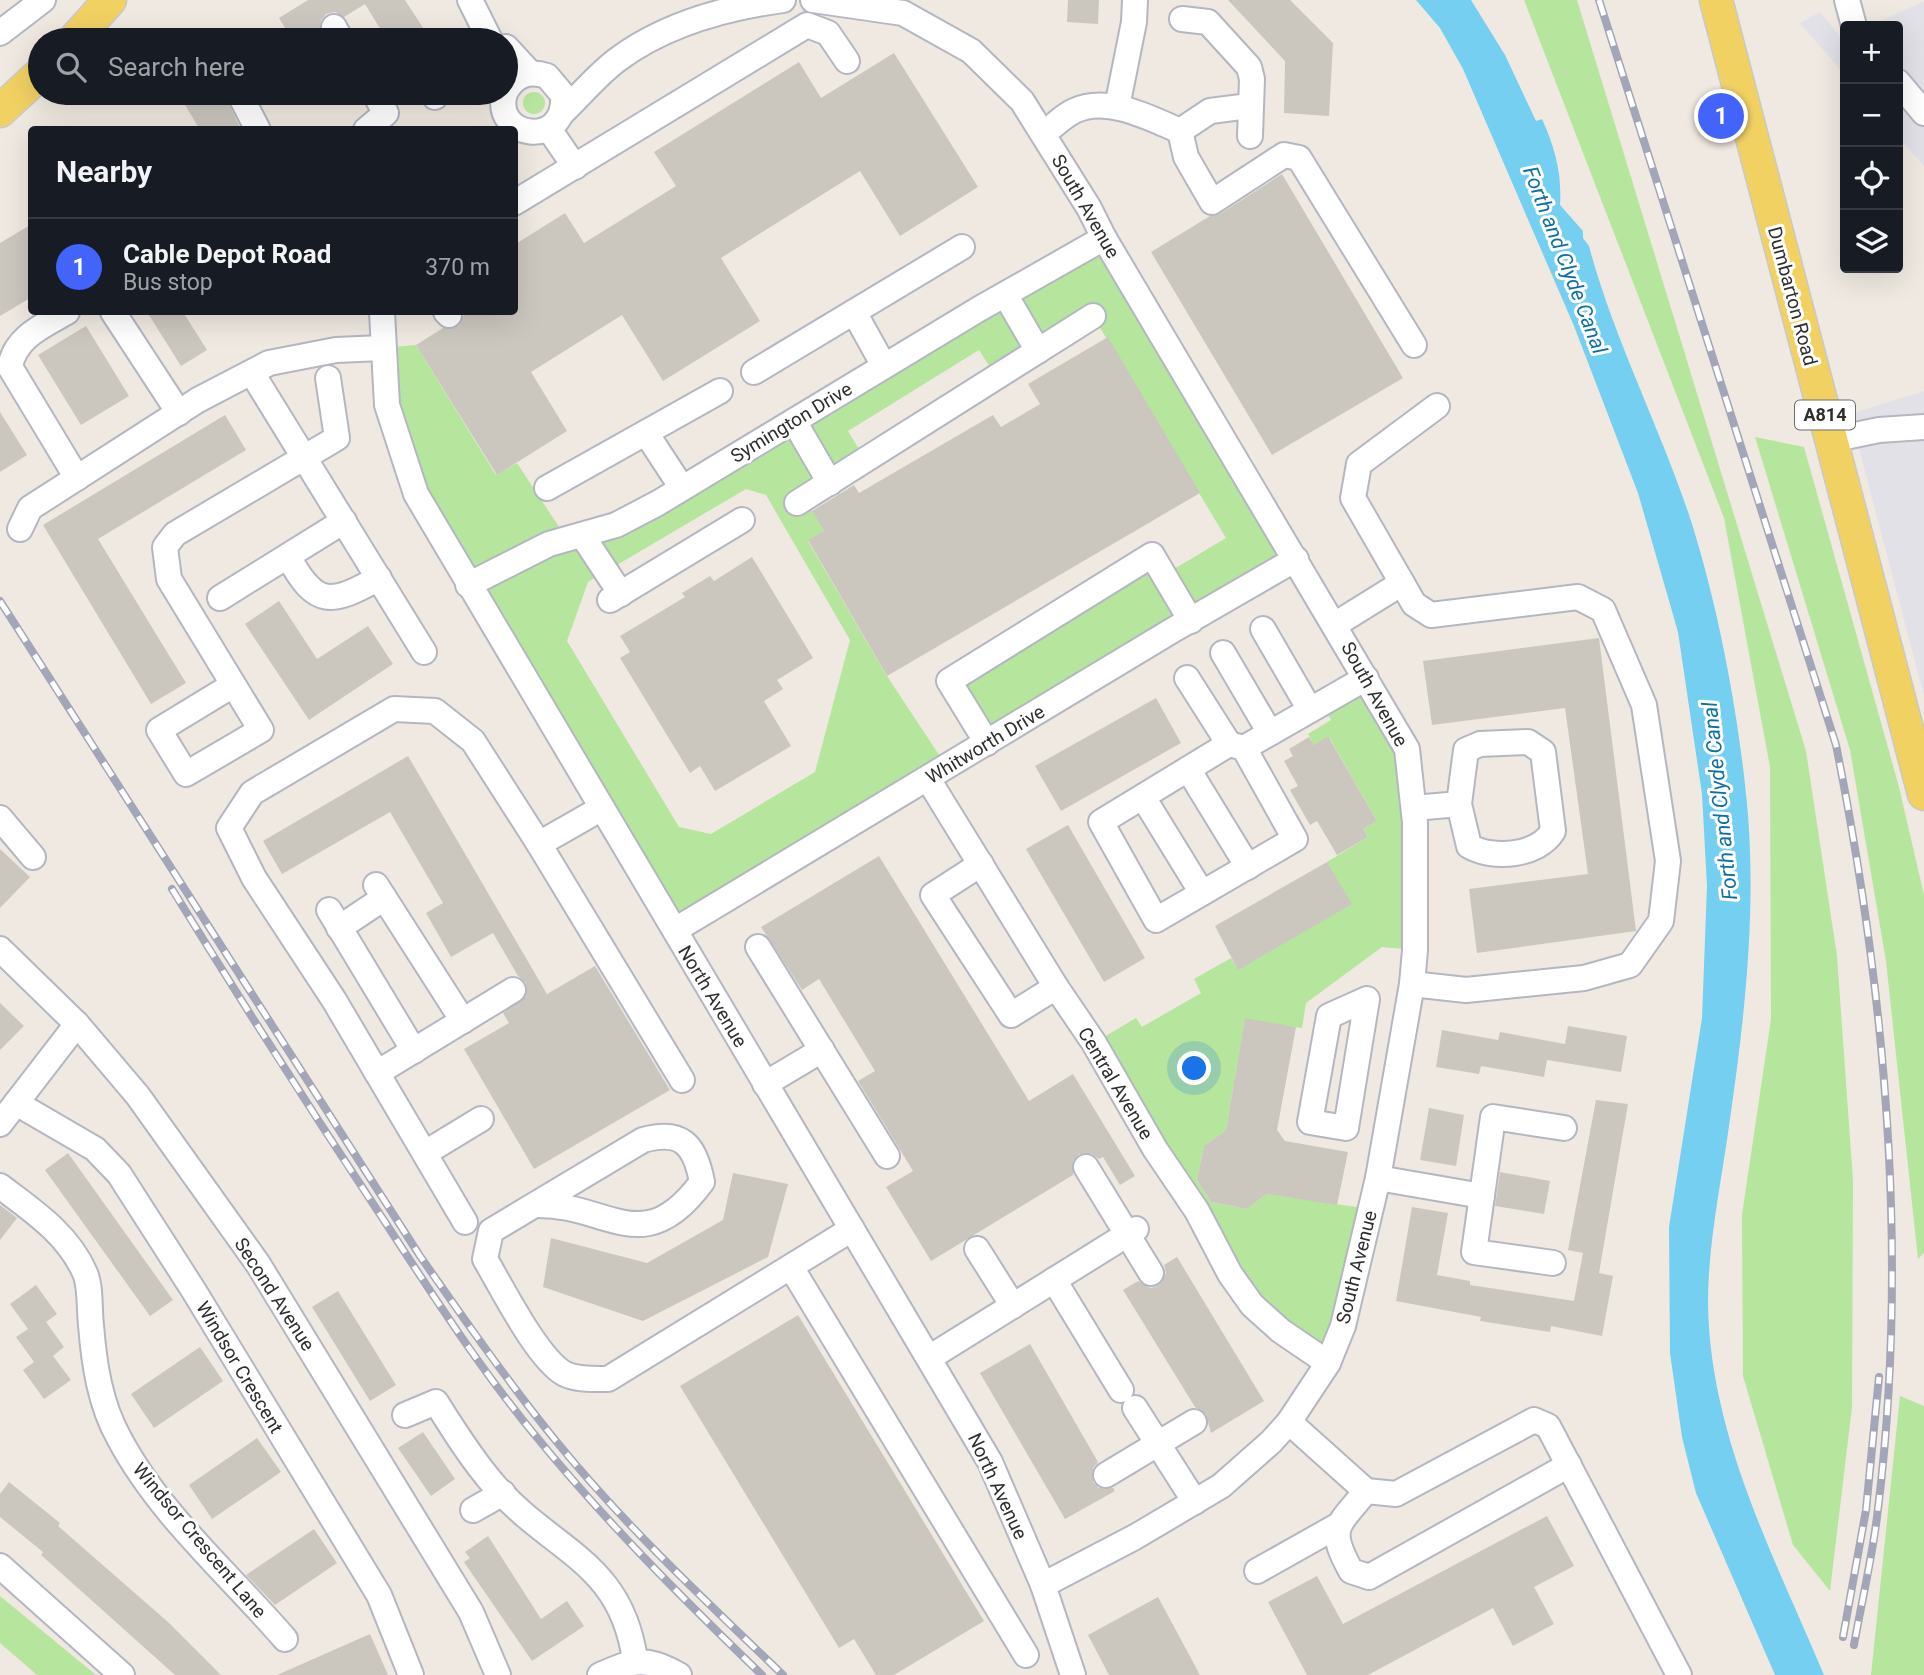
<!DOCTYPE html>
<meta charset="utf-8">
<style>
:root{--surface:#171b24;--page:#242831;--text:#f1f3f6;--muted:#9ea1a6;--line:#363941;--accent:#4264fb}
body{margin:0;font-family:Roboto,sans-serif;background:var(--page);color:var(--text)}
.controls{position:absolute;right:21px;top:21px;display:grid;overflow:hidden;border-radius:7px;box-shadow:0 7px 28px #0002}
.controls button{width:63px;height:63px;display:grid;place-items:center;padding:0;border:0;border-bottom:2px solid var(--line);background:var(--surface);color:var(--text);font:35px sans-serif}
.you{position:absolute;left:1195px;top:1069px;width:24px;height:24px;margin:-18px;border:5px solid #fff;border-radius:50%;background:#1a73e8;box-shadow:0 0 0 10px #1a73e833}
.badge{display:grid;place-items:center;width:46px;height:46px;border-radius:50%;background:var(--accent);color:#fff;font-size:23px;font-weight:700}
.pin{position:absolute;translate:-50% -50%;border:4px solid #fff;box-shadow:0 2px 7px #0006}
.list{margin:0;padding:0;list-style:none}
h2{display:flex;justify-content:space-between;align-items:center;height:91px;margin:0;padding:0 28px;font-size:30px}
h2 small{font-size:23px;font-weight:400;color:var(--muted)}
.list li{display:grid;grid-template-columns:46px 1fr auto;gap:21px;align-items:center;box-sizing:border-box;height:98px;padding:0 28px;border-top:2px solid var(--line)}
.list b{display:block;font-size:26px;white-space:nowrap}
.list p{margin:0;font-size:23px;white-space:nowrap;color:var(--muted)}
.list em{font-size:23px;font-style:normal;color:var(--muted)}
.icon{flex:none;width:38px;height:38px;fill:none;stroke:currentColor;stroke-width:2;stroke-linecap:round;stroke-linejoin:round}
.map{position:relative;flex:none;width:1924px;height:1675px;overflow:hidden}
.search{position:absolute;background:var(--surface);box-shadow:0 7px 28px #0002;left:28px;top:28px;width:490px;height:77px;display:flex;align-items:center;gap:18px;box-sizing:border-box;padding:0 24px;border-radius:38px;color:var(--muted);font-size:26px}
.panel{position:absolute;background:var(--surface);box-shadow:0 7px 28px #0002;left:28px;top:126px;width:490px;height:189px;border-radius:7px}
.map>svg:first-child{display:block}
.industrial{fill:#e3e1e8}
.green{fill:#b6e59e;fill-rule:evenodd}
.water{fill:#75cff0}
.building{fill:#cbc7bf}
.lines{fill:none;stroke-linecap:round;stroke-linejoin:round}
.minor-casing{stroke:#b4b7c1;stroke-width:28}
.major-casing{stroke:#c9c9c9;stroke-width:35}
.minor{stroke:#fff;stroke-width:24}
.major{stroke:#f2d163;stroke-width:32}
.rail-casing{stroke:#a3a6b8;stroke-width:8}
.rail{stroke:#fff;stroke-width:5;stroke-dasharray:16;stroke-linecap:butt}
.labels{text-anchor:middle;stroke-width:6;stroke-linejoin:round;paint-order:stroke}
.shield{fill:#fff;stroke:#6d6d6d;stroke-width:2}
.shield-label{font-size:18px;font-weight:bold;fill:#2e2e2e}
.street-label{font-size:19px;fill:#2e2e2e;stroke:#fff}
.water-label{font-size:21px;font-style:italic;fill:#0d6fa3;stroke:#fff}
</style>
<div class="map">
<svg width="1924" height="1675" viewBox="0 0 1924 1675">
<rect width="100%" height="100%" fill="#efe9e1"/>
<g class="industrial">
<polygon points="1924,1 1924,166 1898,136 1898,26 1870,26"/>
<polygon points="1820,12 1842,39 1845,38 1845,75 1800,23"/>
<polygon points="1924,391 1924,696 1850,414"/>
</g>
<g class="green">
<polygon points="1524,0 1577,0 1806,751 1837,956 1853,1181 1852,1407 1830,1591 1793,1545 1743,1376 1742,1215 1771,1019 1770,767 1724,518"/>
<circle cx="534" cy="103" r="11"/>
<path d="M1104,238L1296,559L987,743L949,681L1152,555L1164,575L1226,538L1093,316L997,378L979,350L848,431L865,459L805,498L824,531L808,541L885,673L947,767L675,930L416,494L382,348L416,345L496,475L517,463L567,539L616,525ZM746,489L766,495L850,640L815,772L711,834L679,827L567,641L588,582Z"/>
<polygon points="1755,437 1804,447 1899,787 1924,895 1924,1253 1918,1259 1886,961 1850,750"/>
<polygon points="1366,678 1407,749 1415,950 1382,947 1306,1003 1302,1028 1245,1019 1226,1130 1204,1146 1197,1180 1211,1202 1247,1209 1267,1194 1370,1209 1328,1363 1281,1331 1094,1043 1136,1018 1142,1027 1201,993 1194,979 1231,958 1238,969 1351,904 1327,862 1368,837 1363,829 1377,821 1329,737 1314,745 1308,734 1331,720 1321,703"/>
<polygon points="1900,1396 1924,1406 1924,1675 1871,1675"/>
<polygon points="0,1596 96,1675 37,1675 0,1643"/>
</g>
<path class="water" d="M1416,0H1471L1505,55L1536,121L1542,119C1555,148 1562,173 1560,205L1583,231V238L1589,246C1614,340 1662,431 1692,524C1720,614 1740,722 1748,815C1756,920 1744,1022 1729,1126C1721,1184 1708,1244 1708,1302C1709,1434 1774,1556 1824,1675H1775L1696,1493L1682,1437L1670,1353L1669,1227L1702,1018L1707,886L1702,794L1678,632L1638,493L1574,326L1463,69L1440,28Z"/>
<g class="building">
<polygon points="308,0 405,0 425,31 410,40 387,40 365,4 344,17 335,12 326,14 321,20 320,31 305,40 265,40 285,28 279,18"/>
<polygon points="1068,0 1099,0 1098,24 1067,22"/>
<polygon points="1228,0 1290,0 1333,43 1329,116 1284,113 1285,61"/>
<polygon points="894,53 978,187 900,236 860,171 721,258 760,321 663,381 622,315 531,372 567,431 497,475 416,345 443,328 459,326 463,316 471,312 514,312 514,245 565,213 584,243 676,186 654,152 799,62 821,98"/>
<polygon points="178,93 224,93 241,130 200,130"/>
<polygon points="1282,174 1403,378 1272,455 1151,252 1210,216 1220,214"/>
<polygon points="32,224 32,297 0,316 0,243"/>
<polygon points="147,312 183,312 207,350 181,366"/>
<polygon points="86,326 129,396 81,425 38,355"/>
<polygon points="1108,337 1200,493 887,676 808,540 824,531 812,511 854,485 859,493 993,415 1001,427 1040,404 1028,384"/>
<polygon points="0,412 27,455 0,472"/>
<polygon points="225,415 246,450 98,539 186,683 151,704 43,525"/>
<polygon points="752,557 813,658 777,680 783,689 764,701 791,746 715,791 700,766 690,773 620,658 630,652 620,636 685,597 682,593 710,576 714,581"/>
<polygon points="279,601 317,659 368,626 393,664 309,720 245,624"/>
<polygon points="1599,638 1636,931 1477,953 1469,889 1588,874 1565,708 1432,725 1423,661"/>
<polygon points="1156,698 1181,743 1061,811 1035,766"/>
<polygon points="1328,736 1377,821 1363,829 1368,837 1337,855 1317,821 1310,825 1290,790 1298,786 1284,761 1293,756 1289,749 1309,737 1314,745"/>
<polygon points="408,756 547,994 595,966 670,1090 534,1169 464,1049 509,1023 503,1013 526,996 526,983 518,976 493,933 451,957 426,913 443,903 390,812 282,874 263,841"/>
<polygon points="1068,825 1145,958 1104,982 1026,849"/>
<polygon points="0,849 30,877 0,908"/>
<polygon points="879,856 1029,1101 1073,1074 1135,1176 1120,1185 1103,1157 1099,1159 1092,1154 1079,1154 1073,1161 1073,1175 931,1261 886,1187 913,1171 858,1081 875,1071 819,979 802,990 761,927"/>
<polygon points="1327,862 1352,904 1238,970 1215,926"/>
<polygon points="0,1003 24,1026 0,1050"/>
<polygon points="1245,1018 1296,1027 1277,1130 1285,1141 1348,1152 1337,1205 1267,1194 1247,1209 1211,1202 1197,1180 1204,1146 1226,1130"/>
<polygon points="1568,1026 1627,1036 1621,1072 1547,1060 1544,1077 1481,1066 1479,1074 1436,1067 1442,1030 1498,1040 1500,1032 1565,1044"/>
<polygon points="1596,1100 1628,1104 1599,1273 1613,1276 1602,1336 1551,1326 1550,1332 1480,1321 1481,1317 1396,1301 1412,1207 1448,1213 1437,1275 1470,1281 1470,1285 1574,1301 1583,1253 1568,1250"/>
<polygon points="1429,1108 1464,1115 1456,1166 1420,1160"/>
<polygon points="68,1153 173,1300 150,1316 45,1170"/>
<polygon points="1500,1172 1550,1181 1544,1214 1495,1206"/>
<polygon points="733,1173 788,1184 768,1257 643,1321 543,1287 551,1238 647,1263 723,1220"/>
<polygon points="0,1205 17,1218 0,1240"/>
<polygon points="1177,1257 1264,1401 1211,1433 1206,1414 1195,1407 1123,1290 1138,1281 1151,1288 1159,1285 1166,1273 1164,1265"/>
<polygon points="36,1285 57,1314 46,1322 64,1347 53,1356 71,1380 44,1399 23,1370 34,1362 16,1337 28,1329 10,1304"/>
<polygon points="338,1291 396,1385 370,1401 312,1307"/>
<polygon points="798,1315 984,1621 894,1675 876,1675 854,1639 839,1648 680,1386"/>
<polygon points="1030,1344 1098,1462 1093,1468 1093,1482 1099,1488 1113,1488 1115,1491 1065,1519 980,1373"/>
<polygon points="200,1347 223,1381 154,1428 131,1394"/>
<polygon points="423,1432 455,1479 431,1496 398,1448"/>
<polygon points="257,1438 281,1472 212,1519 189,1485"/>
<polygon points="9,1482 60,1523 58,1526 168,1622 221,1675 175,1675 41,1555 43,1552 0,1517 0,1494"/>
<polygon points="1547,1516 1574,1566 1534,1587 1554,1624 1513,1646 1493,1608 1368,1675 1307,1675 1268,1602 1317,1576 1343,1624"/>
<polygon points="314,1529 337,1563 275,1605 246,1575"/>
<polygon points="488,1536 541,1619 567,1601 584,1626 532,1661 464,1562 470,1558 465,1552"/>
<polygon points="1158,1597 1200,1675 1109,1675 1088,1635"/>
<polygon points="370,1634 388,1675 277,1675"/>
</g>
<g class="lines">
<defs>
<g id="minor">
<polyline points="470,0 490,40"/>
<polyline points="813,0 903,13 971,51 1022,101 1089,208 1104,238 1407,749 1415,823 1415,950 1412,984 1378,1178 1343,1326 1328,1363 1289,1422 1271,1442 1221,1486 1135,1537 1043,1585"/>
<polyline points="1847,0 1854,26"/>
<polyline points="1182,19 1208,22 1249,67 1252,79 1250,136"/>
<polyline points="334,27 341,40"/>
<polyline points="0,33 43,0"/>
<polyline points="506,47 530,73"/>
<polyline points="1898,82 1924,113"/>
<polyline points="239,93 258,130"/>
<polyline points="432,93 435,97"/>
<path d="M505,93C491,138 567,150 563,95L547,76C529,70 515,75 506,91"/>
<polyline points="1117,107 1134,22 1135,0"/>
<path d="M562,113C580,96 597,75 617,60C665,24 724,8 783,0"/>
<polyline points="549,129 575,167"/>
<polyline points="366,130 386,113 374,93"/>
<polyline points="1180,131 1186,157 1212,202 1284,155 1299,158 1414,345"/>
<polyline points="1180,131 1210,111 1249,106"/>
<path d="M1043,134C1053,127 1063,116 1074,111C1107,95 1150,118 1180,131"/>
<polyline points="514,203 807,25 828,33 847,61"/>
<polyline points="1006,296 1038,351"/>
<path d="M67,312C43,326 15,337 10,367L77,478"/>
<polyline points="113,312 179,413"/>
<polyline points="382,312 387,405 416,494 990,1462 1043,1585 1073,1675"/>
<polyline points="446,312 449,315"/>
<polyline points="854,312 884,366"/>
<polyline points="754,372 962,247"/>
<polyline points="252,373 424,652"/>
<polyline points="794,421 830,483"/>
<polyline points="646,433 682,488"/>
<polyline points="1831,440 1879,430 1924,427"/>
<polyline points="547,488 720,391"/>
<polyline points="797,503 1093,316"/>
<polyline points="20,529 30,508 198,400 269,363 336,350 382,348"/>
<polyline points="582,535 621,594"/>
<path d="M288,556C316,609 332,604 379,578"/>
<polyline points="1402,583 1353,498 1359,464 1437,406"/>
<polyline points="468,585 549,544 616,525 658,503 979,309 1104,238"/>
<polyline points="220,598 344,521"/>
<polyline points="610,600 742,520"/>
<polyline points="1336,624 1402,583 1414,604 1431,615 1578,597 1603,610 1644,705 1668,861 1661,921 1630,965 1584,978 1466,990 1412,984"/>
<polyline points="1263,629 1310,710"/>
<polyline points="1223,653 1270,733"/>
<polyline points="1187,678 1229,744"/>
<polyline points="233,685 159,730 186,774 261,730 169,579 165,547 175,534 337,438 328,378"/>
<polyline points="987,743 949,681 1152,555 1191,621"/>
<polyline points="1244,748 1229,744 1101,822 1156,920 1295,839 1244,748 1366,678"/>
<polyline points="1188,769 1248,867"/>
<polyline points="928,779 1056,987 1094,1043 1155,1149 1197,1211 1230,1274 1252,1305 1281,1331 1328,1363"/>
<polyline points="1143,797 1202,893"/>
<path d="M1414,808L1459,804L1466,750L1480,744L1528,742L1543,752L1553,831C1538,856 1493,860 1469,846L1459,804"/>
<polyline points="0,818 33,857"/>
<polyline points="539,844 682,1080"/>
<polyline points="981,864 933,895 1011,1015 1056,987"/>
<polyline points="376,885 463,1021"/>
<polyline points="329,910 414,1051"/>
<polyline points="339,928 384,898"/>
<polyline points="675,930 1173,630 1296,559"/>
<polyline points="758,947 887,1156"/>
<polyline points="0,949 77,1024 138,1096 258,1264 471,1612 498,1675"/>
<polygon points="1367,999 1346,1128 1310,1122 1329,1016"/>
<polyline points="377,1073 513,990"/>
<polyline points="765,1084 822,1050"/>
<polyline points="16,1103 95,1149 119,1174 194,1291 379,1595 411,1675"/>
<polyline points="0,1124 77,1024"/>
<polyline points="425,1153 481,1119"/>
<polyline points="1086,1167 1151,1273"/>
<polyline points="1378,1178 1482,1196"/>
<path d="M0,1186C33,1211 68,1234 85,1273C91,1287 89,1309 91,1325C94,1364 100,1404 119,1438C159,1514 229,1574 285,1639"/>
<path d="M535,1205C608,1203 643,1262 702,1182C695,1145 682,1129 643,1140L491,1231L485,1259C501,1286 538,1360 565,1374C578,1380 595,1379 608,1379L852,1229"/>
<polyline points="465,1222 334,1000 254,878 229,828 252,793 394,709 435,711 473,741 539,844 602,808"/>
<polyline points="977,1249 1013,1306"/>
<polyline points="1553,1263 1474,1252 1493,1117 1564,1128"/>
<polyline points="791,1267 1026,1655"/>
<polyline points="1054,1280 1121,1390"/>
<polyline points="929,1358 1136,1229"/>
<polyline points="1135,1408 1195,1502"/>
<path d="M405,1415L436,1402C454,1431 473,1461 495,1486C553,1552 621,1561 635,1660"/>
<polyline points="1289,1422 1366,1491 1396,1494 1534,1420 1548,1426 1679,1675"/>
<polyline points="1106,1475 1194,1422"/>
<path d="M1366,1491C1337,1527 1327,1527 1351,1571L1369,1577L1569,1465"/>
<polyline points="473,1510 503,1493"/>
<polyline points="0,1566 122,1675"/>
<polyline points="1257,1571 1337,1526"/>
<path d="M600,1675C635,1660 644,1656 679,1675"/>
</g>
<g id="major">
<polyline points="1716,0 1924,794"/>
<polyline points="74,40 110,0"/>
<polyline points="0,111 40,74"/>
</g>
</defs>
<use href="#minor" class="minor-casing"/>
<use href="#major" class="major-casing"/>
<use href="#minor" class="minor"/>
<use href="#major" class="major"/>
<defs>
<g id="rail">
<path d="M1599,0L1836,745C1886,995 1909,1255 1878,1509C1873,1554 1862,1600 1854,1645"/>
<path d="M0,601L420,1256C464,1319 508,1382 556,1441C624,1525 705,1600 783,1675"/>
<path d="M172,889C241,1001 312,1112 385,1222C432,1294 479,1367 534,1434C604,1520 682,1598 762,1675"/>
<polyline points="1843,1637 1866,1510 1879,1377"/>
</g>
</defs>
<use href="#rail" class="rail-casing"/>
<use href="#rail" class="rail"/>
</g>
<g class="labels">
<rect class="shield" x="1795" y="400.5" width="60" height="29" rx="5"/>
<g class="shield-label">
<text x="1825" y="421">A814</text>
</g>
<g class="street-label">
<text transform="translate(1086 206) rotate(60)" y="7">South Avenue</text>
<text transform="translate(1793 296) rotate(75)" y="7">Dumbarton Road</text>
<text transform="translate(791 422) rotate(-31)" y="7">Symington Drive</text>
<text transform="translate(1375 694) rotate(61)" y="7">South Avenue</text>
<text transform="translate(985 744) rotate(-31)" y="7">Whitworth Drive</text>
<text transform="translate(713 996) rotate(59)" y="7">North Avenue</text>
<text transform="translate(1116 1083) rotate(59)" y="7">Central Avenue</text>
<text transform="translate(1356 1267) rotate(-76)" y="7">South Avenue</text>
<text transform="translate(275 1294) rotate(57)" y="7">Second Avenue</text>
<text transform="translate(240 1367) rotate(59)" y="7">Windsor Crescent</text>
<text transform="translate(998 1486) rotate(65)" y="7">North Avenue</text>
<text transform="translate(200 1540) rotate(50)" y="7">Windsor Crescent Lane</text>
</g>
<g class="water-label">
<text transform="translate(1565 260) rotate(69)" y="7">Forth and Clyde Canal</text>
<text transform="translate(1720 801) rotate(-96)" y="7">Forth and Clyde Canal</text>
</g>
</g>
</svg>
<div class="controls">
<button>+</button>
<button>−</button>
<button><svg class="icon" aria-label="locate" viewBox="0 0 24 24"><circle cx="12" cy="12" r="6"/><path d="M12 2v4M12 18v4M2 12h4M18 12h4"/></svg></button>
<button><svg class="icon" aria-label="layers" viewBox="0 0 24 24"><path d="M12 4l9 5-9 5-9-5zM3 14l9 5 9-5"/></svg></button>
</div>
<div class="you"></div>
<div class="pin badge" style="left:1721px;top:116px">1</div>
<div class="search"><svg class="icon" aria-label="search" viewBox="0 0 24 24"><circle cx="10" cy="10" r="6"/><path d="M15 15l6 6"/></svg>Search here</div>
<section class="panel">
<h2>Nearby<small></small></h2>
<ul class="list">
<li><span class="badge">1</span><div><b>Cable Depot Road</b><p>Bus stop</p></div><em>370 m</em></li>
</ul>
</section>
</div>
